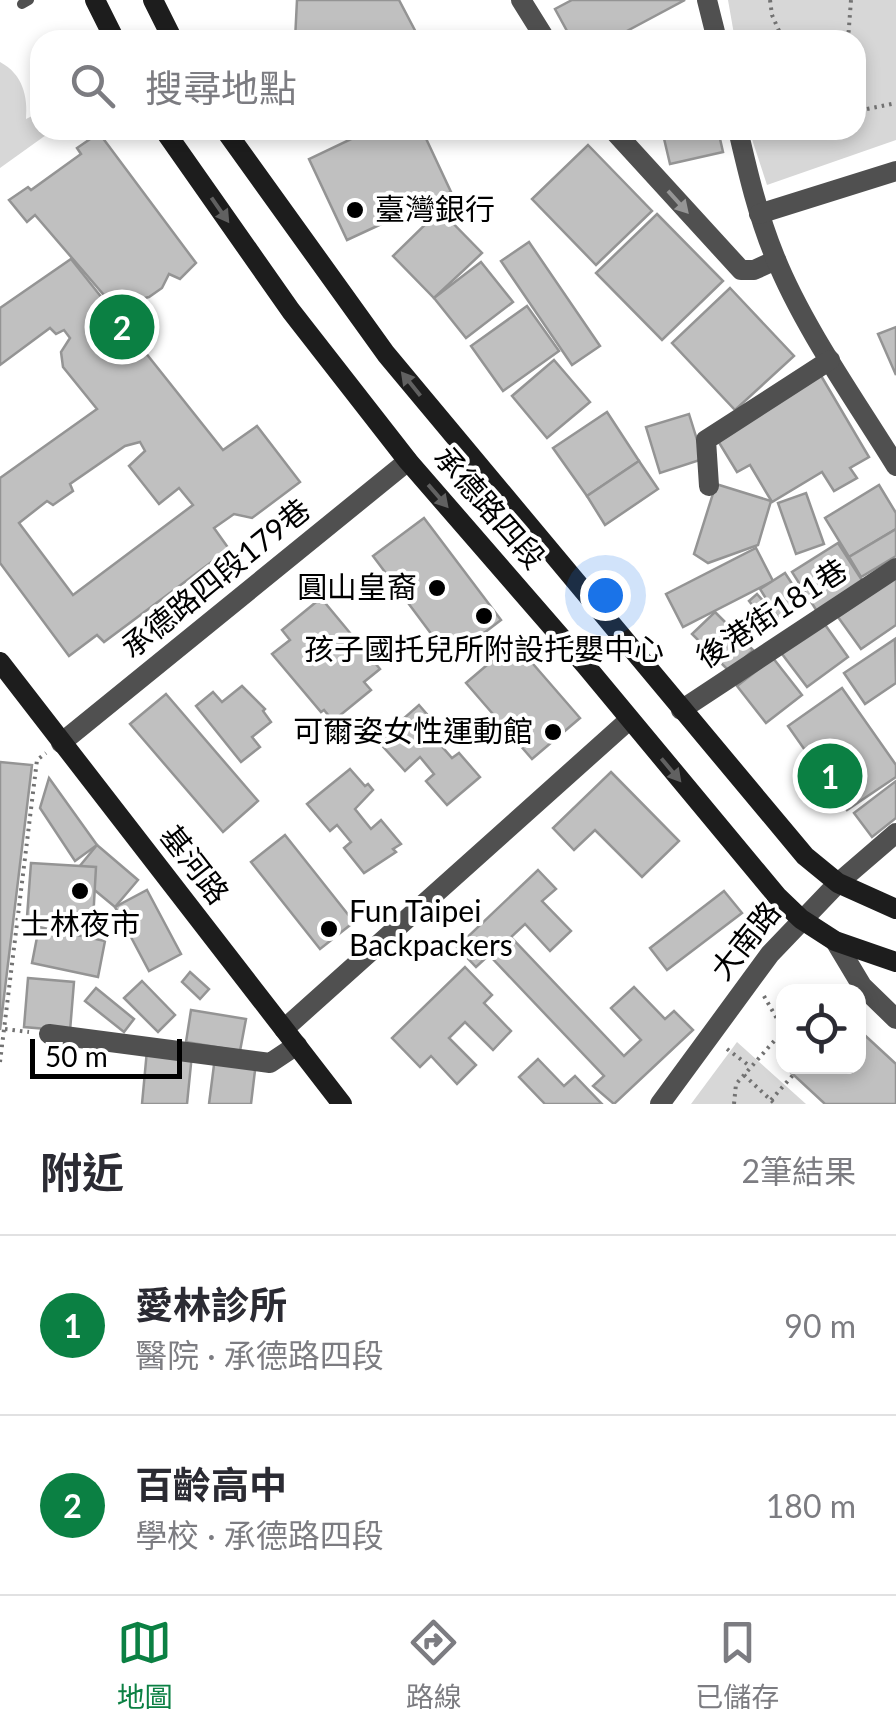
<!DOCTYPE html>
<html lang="zh-TW">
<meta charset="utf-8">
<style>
:root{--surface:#fff;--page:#f7f7f7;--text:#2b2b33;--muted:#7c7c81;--line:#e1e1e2;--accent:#0b8043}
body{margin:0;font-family:Lato,"Noto Sans TC",sans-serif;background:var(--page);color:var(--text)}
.controls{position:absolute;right:30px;bottom:30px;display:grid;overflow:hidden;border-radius:20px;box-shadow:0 5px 15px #0003}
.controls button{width:90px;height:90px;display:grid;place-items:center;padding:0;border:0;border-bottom:2px solid var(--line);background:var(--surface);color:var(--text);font:50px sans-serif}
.scale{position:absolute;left:30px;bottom:25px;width:152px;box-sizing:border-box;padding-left:10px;border:5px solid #000;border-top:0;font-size:28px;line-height:35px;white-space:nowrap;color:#000;-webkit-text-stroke:8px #fff;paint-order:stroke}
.you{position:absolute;left:605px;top:595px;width:35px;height:35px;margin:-25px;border:8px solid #fff;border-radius:50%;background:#1a73e8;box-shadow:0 0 0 15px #1a73e833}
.badge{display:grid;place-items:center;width:65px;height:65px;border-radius:50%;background:var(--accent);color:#fff;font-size:32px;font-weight:700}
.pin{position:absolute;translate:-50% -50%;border:5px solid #fff;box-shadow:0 2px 10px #0006}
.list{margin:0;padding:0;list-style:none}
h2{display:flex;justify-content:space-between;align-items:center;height:130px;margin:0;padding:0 40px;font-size:42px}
h2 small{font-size:32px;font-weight:400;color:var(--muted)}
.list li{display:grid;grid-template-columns:65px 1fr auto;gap:30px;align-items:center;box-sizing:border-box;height:180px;padding:0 40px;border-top:2px solid var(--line)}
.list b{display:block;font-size:38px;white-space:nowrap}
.list p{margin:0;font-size:32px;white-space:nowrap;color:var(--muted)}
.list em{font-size:32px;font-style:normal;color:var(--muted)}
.icon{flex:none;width:55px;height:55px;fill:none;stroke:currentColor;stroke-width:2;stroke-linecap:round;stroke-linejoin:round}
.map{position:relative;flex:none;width:896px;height:1104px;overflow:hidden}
.search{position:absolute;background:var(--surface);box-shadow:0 5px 15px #0003;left:30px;right:30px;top:30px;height:110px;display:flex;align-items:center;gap:25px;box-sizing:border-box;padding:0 35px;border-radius:30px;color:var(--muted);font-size:38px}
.sheet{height:490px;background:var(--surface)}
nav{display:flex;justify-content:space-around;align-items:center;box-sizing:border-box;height:140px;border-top:2px solid var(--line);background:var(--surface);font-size:28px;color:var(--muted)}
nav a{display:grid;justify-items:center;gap:5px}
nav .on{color:var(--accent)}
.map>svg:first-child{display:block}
.green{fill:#d7d7d7}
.building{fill:#c0c0c0;stroke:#949494;stroke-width:2.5;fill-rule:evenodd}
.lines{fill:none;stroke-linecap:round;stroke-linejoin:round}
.path{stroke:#727272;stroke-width:4;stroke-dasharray:2.5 5;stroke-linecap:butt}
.lane{stroke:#505050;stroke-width:10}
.street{stroke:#505050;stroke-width:20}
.secondary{stroke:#1d1d1d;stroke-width:20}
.oneway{fill:#969696}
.oneway2{fill:#616161}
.poi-dot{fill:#000;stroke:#fff;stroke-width:4}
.labels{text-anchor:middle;stroke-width:8;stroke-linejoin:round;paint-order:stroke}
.poi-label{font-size:30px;fill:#000;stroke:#fff;text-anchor:start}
.street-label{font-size:30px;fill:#000;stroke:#fff}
</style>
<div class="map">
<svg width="896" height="1104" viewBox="0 0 896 1104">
<rect width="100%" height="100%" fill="#fff"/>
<g class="green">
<polygon points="728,0 896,0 896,140 767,185 749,130 856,130 856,40 735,40"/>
<path d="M0,62C23,74 28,97 26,119L40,112V130H53L0,168Z"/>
<polygon points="737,1042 806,1104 691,1104"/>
</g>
<g class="building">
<polygon points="297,0 399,0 420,40 295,40"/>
<polygon points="572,0 685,0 610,40 572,40 555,9"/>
<polygon points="370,130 422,130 451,192 347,240 309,159"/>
<polygon points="662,130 718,130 723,152 670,164"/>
<polygon points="99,133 196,263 180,279 169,274 162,288 149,297 125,303 116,309 35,215 27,222 9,200 28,187 31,190 81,154 77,148"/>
<polygon points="588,145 652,211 596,265 532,199"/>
<polygon points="440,210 482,253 434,298 393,256"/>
<polygon points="657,214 723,281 662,340 596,273"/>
<polygon points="529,242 600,346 572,365 501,261"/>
<path d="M71,259L223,450L257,426L300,482L252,518L234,514L214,528L229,549L104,642L97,635L69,656L0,563V478L97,409L63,367L61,352L70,338L64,330L56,334L50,328L0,365V308ZM140,442L145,451L129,466L159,504L179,488L193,505L73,595L19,523L47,501L53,505L73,491L70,484L125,446Z"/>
<polygon points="481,262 513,302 466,338 434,298"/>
<polygon points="730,288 794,356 735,410 672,343"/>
<polygon points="527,306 559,351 503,391 471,346"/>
<polygon points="896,327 896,375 878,334"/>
<polygon points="554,360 590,402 547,438 512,396"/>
<polygon points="820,374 869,457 850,468 857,478 834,491 822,472 772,502 750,465 737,472 715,436"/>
<polygon points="607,412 639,461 587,496 553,448"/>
<polygon points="689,414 703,459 660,473 646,427"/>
<polygon points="639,461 658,489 605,525 587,496"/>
<polygon points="716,484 771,501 758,545 708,563 694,554"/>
<polygon points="879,485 896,513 896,529 849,557 825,518"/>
<polygon points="806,493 824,544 796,554 778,503"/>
<polygon points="424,518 501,620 450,659 373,556"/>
<polygon points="896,529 896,556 861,577 849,557"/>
<polygon points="838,543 867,588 820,616 792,572"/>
<polygon points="756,548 773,581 683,627 666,594"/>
<polygon points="785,573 804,602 778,618 760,589"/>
<polygon points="896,577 896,625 861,649 838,617"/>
<polygon points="757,594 778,618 769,626 749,601"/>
<polygon points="321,598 380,669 364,682 371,690 333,721 324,710 321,712 272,654 290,640 282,630"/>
<polygon points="715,612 753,650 730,672 692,634"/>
<polygon points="821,619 848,657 807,687 779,650"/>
<polygon points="895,639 896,683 865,704 844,673"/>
<polygon points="514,642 580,718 532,759 466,683"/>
<polygon points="773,658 802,695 766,723 737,686"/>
<polygon points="242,686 265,709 263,711 271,722 252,737 260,747 241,762 196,706 213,692 222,702"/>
<polygon points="842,688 896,765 896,777 847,810 788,726"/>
<polygon points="166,694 258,801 223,832 130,724"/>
<polygon points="419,705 445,735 438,742 452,758 459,753 480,777 447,805 426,781 434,774 420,757 405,771 378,741"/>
<polygon points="0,762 32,765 0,1030"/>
<polygon points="350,769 365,786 368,784 373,790 355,809 371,829 381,820 401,844 393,849 396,852 364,873 344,848 351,842 337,825 330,831 307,804"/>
<polygon points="611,772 679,841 642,877 595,830 574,850 553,828"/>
<polygon points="49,778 97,845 75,861 40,808"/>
<polygon points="896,781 896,818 872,837 854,813"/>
<polygon points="285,835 354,922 320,949 251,862"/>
<polygon points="97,845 138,880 115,907 74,873"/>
<polygon points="31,863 96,867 93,921 27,917"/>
<polygon points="538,870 556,889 542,901 571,931 550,951 525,924 511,937 624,1056 641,1040 611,1008 634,987 665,1019 674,1011 693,1030 614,1104 593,1086 604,1076 489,955 476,967 457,947"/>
<polygon points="147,890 181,954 149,971 115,907"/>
<polygon points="724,891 742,913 667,970 650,948"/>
<polygon points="39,927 105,941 98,977 32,963"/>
<polygon points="465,967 492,995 484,1003 511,1031 493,1050 465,1022 449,1038 476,1065 457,1084 431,1056 420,1067 392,1038"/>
<polygon points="190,972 209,989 200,999 182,982"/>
<polygon points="28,978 74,982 70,1031 24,1027"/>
<polygon points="142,981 175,1015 158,1032 124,998"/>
<polygon points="96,988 134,1019 124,1032 85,1001"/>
<polygon points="191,1010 246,1019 240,1051 186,1042"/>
<polygon points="858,1029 896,1064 896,1104 825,1104 784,1066 858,1066"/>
<polygon points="147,1050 192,1054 187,1104 142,1104"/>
<polygon points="215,1057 256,1062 251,1104 209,1104"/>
<polygon points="538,1059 564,1086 575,1076 602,1104 545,1104 519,1077"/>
</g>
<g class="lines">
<g class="path">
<polyline points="770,0 772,15 783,40"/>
<polyline points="848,40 851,0"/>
<polyline points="867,109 896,103"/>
<polyline points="764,996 784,1031"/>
<polyline points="5,1029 29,1032"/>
<polyline points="727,1049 751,1067"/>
<polyline points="0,1062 37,760 46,753"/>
<polyline points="744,1075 775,1104"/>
<polyline points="771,1100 793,1075"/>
<polyline points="734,1104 736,1084 783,1031"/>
</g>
<polyline class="lane" points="22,4 29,0"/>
<g class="street">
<polyline points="521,0 546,40"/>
<polyline points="707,0 717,40"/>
<polyline points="613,130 741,270 754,270 776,260"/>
<path d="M738,130C748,173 758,216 775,257C803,327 856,401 896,466"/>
<polyline points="759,214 896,171"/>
<polyline points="709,486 706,440 830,360"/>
<polyline points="681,710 896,568"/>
<polyline points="61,743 408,461"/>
<polyline points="835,941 862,986 896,1019"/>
<polyline points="284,1029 629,720"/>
<polyline points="49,1034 270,1063 297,1045"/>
<polyline points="660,1104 770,954 838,883 896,833"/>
</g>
<g class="secondary">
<polyline points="95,0 115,40"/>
<polyline points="153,0 173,40"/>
<polyline points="164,130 291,311 408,461 586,666 777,896 801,919 835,941 896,962"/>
<polyline points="225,130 386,354 805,856 838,883 896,909"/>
<polyline points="0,662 342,1104"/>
</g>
</g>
<defs><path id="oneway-solid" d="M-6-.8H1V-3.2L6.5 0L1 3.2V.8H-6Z" transform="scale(2.5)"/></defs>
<use class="oneway" href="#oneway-solid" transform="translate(678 202) rotate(48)"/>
<g class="oneway2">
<use href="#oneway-solid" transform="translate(220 210) rotate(55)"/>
<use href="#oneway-solid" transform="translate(411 384) rotate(-129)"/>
<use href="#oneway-solid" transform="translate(438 496) rotate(49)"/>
<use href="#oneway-solid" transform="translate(671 770) rotate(50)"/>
</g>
<g class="poi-dot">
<circle cx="355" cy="210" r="10"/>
<circle cx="437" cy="588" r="10"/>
<circle cx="484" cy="616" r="10"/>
<circle cx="553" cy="732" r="10"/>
<circle cx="80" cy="891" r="10"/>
<circle cx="329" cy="929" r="10"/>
</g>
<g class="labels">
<g class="poi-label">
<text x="375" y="220">臺灣銀行</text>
<text x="417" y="598" text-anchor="end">圓山皇裔</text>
<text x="484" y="660" text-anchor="middle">孩子國托兒所附設托嬰中心</text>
<text x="533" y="742" text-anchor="end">可爾姿女性運動館</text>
<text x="349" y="922">Fun Taipei<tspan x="349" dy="34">Backpackers</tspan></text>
<text x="80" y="935" text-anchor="middle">士林夜市</text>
</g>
<g class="street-label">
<text transform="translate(489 508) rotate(49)" y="10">承德路四段</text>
<text transform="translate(216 579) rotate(-39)" y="10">承德路四段179巷</text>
<text transform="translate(772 614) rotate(-33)" y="10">後港街181巷</text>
<text transform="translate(194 865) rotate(52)" y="10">基河路</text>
<text transform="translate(746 941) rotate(-51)" y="10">大南路</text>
</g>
</g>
</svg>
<div class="controls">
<button><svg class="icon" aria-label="locate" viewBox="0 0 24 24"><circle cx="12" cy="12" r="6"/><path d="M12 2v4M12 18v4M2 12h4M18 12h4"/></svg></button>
</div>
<div class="scale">50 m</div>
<div class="you"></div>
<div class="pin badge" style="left:830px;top:776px">1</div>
<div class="pin badge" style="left:122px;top:327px">2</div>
<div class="search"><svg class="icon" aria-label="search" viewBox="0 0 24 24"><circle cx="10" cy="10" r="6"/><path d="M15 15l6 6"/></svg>搜尋地點</div>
</div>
<section class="sheet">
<h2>附近<small>2筆結果</small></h2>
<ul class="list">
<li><span class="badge">1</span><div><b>愛林診所</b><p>醫院 · 承德路四段</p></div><em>90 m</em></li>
<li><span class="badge">2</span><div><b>百齡高中</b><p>學校 · 承德路四段</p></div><em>180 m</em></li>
</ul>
</section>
<nav>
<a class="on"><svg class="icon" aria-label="map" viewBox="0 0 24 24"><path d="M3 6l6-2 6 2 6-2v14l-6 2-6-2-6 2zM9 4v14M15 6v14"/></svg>地圖</a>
<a><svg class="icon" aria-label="directions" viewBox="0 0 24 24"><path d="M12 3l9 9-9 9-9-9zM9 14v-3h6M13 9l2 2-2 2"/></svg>路線</a>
<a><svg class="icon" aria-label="saved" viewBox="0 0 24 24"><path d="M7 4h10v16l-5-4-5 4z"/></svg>已儲存</a>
</nav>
